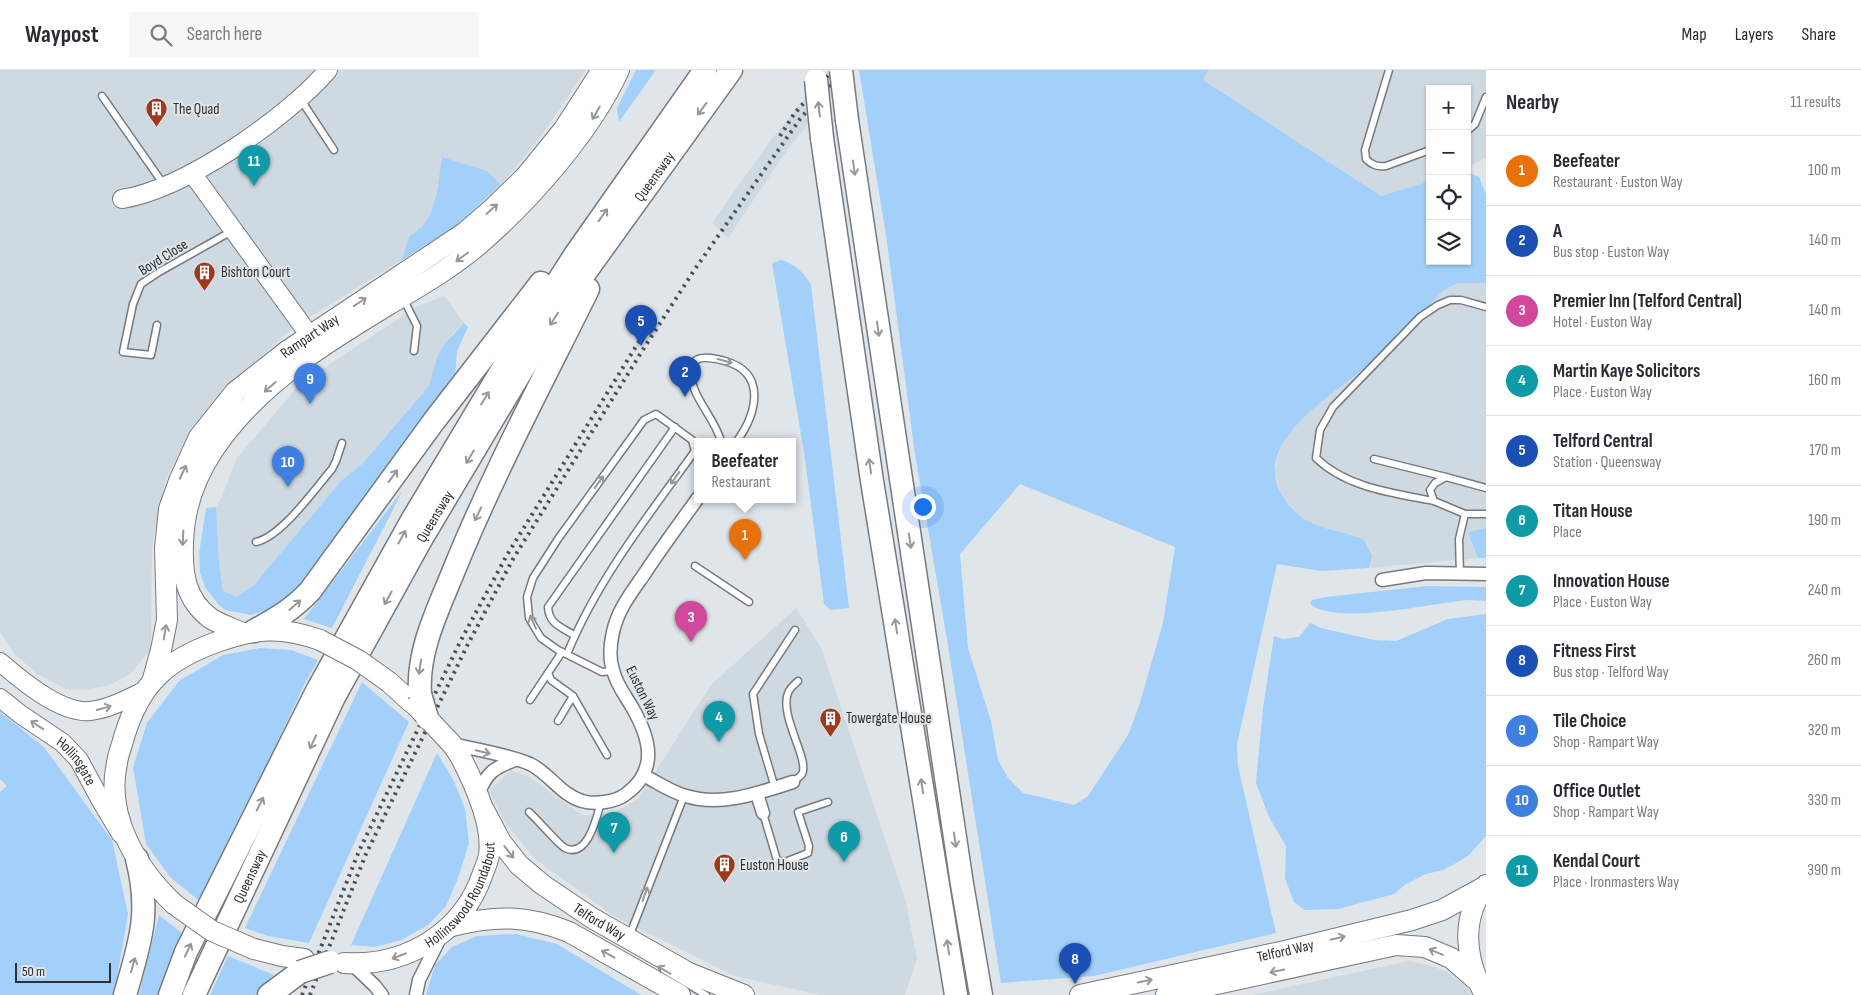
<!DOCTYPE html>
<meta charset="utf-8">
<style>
:root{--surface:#fff;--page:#f7f7f7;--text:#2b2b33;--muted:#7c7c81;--line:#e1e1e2;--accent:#a0381a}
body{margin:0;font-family:"Sofia Sans Condensed",sans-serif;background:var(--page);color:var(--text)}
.controls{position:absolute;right:15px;top:15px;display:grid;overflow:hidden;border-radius:0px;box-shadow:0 1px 4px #0004}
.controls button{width:45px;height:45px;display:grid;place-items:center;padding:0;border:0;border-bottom:1px solid var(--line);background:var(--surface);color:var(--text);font:25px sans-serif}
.scale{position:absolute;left:15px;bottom:12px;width:96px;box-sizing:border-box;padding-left:5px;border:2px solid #2e3031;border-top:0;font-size:14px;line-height:18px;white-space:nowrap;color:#2e3031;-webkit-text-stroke:4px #e0e5e9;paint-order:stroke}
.you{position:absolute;left:922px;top:436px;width:18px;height:18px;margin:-12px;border:4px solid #fff;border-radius:50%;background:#1a73e8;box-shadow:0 0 0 8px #1a73e833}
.badge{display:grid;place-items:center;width:32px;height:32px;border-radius:50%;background:var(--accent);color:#fff;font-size:16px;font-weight:700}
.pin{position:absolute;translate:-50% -41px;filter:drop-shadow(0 1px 2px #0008)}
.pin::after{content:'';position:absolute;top:26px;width:18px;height:15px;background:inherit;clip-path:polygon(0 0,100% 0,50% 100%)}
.popup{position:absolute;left:694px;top:368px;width:102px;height:65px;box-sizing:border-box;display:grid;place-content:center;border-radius:0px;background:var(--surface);filter:drop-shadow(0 1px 4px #0005);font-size:16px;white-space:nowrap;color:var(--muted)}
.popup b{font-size:19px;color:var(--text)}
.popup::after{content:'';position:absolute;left:50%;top:100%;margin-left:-10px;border:10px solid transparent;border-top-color:var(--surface)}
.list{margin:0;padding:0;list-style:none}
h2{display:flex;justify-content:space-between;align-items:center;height:65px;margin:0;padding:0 20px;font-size:21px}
h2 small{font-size:16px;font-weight:400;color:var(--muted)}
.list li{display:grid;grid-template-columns:32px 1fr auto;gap:15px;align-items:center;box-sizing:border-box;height:70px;padding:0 20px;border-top:1px solid var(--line)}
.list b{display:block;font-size:19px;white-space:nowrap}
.list p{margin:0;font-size:16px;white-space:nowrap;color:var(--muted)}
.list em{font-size:16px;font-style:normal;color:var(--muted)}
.icon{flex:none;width:28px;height:28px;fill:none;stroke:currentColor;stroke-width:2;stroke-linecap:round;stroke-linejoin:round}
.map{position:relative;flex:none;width:1486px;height:925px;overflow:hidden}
header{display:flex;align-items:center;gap:30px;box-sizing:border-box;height:70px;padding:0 25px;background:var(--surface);border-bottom:1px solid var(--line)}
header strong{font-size:24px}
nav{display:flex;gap:28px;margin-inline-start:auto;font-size:18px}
.search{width:350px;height:45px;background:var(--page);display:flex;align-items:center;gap:12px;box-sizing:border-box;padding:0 18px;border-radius:0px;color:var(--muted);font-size:19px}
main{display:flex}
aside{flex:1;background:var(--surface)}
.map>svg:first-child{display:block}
.built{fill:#cfd9e2}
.green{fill:#a2d0fa;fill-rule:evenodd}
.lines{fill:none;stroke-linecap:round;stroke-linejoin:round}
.lane-casing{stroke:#767a7e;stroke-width:9}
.street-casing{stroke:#767a7e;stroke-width:15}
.secondary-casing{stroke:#767a7e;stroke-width:20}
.primary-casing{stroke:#767a7e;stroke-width:22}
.highway-casing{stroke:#767a7e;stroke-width:25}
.lane{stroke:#fff;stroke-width:6}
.street{stroke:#fff;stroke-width:12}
.secondary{stroke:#fff;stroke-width:18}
.primary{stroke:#fff;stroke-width:20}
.highway{stroke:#fff;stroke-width:22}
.rail{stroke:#4d4f51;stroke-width:4;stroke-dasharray:2.5 5;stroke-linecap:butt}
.primary-bridge-casing{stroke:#767a7e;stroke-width:22;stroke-linecap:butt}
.highway-bridge-casing{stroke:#767a7e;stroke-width:25;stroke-linecap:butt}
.primary-bridge{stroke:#fff;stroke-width:20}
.highway-bridge{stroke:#fff;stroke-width:22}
.oneway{stroke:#969898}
.labels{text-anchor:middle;stroke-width:4;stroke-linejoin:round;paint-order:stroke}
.poi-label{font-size:15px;fill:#2e3031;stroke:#e0e5e9;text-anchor:start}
.street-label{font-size:15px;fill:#2e3031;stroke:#e0e5e9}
</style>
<header>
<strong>Waypost</strong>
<div class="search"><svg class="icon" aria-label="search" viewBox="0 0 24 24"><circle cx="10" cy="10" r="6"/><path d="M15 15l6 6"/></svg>Search here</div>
<nav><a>Map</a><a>Layers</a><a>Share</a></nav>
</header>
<main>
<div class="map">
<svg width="1486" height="925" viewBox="0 0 1486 925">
<rect width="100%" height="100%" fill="#e0e5e9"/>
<g class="built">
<polygon points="0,0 586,0 539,69 501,115 458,155 292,258 235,311 194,358 165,411 152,478 151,579 131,603 110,615 83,620 66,619 37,604 15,584 0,562"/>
<polygon points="829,0 850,0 783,86 728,168 712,153 771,70"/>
<polygon points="1208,0 1486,0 1486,88 1467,98 1467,19 1430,19 1430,111 1381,126 1203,10"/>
<polygon points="1471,212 1486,213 1486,458 1469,462 1478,488 1369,498 1372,486 1364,470 1357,466 1314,455 1298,444 1280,423 1275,402 1279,382 1287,366 1306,343 1372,292 1444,220 1458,213"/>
<polygon points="445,226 464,253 454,262 436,290 429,316 363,393 341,411 253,516 235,528 223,521 219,492 216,437 222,426 237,388 300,314 418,236"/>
<polygon points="796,538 821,577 906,832 917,889 905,925 821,925 735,906 614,846 535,789 505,753 489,721 511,700 529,707 582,745 612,744 638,729 711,615"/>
<polygon points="1409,891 1431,896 1445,901 1460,911 1469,920 1471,925 1251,925"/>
</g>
<g class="green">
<polygon points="636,0 656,0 619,52 617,38"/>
<path d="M859,0H1208L1203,10L1381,126L1430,111V191H1467V102L1479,107L1486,124V213H1458L1444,220C1420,244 1397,271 1371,293C1330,328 1231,382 1297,443C1316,461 1343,459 1364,470L1372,486L1369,498L1321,501L1277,494L1237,674L1238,696L1276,863L1094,906L1001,913L947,569L915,384L886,165ZM1020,414L1175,477L1163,553L1139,636L1128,665L1088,726L1074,735L1023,723L1008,708L998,690L991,651L968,578L960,484Z"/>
<polygon points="442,87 487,101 500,114 458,154 402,190 409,167 422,157 431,143 437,123"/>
<path d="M781,190C793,193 806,204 811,215L849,538L830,540L824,534L804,382L772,193Z"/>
<polygon points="464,253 468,257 457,281 455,307 288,534 251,545 225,540 218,534 205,517 200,503 199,484 206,438 216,437 219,492 223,521 236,527 253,516 341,411 363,393 429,316 436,290 443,276"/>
<polygon points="403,420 332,558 304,549"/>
<polygon points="1486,458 1486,488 1478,488 1468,462"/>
<path d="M1428,516L1486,517V531C1480,531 1473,530 1467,530C1432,533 1337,556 1310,534L1312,530L1325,527Z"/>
<polygon points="1486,544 1486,766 1469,785 1458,792 1443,800 1426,804 1406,814 1394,824 1338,839 1305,840 1294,832 1285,808 1286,776 1269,747 1256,713 1263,638 1274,566 1283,569 1299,567 1310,553 1321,558 1374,570 1396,571 1448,549"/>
<polygon points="260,578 291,580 318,590 305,613 202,833 171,808 146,774 133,697 147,653 179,611 223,585"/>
<polygon points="362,612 409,652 309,873 268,866 245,858"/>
<polygon points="0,642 44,677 112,770 128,844 114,925 0,925 0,722 7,716 0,709"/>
<polygon points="437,683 454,711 465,739 469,773 458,808 446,836 428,855 401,870 375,877 351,875"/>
<polygon points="159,845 183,864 157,925 139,925"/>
<polygon points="516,864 557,874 641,925 426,925 435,895 452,877 477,866"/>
<polygon points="228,886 274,905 255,925 210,925"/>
</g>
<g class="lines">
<defs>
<g id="lane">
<path d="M1389,0L1365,80L1366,89C1372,95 1377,97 1386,96L1430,80"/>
<polyline points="102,26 164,115"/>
<polyline points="301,30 334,80"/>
<polyline points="1467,61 1475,54 1486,27"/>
<polyline points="403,228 417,256 414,281"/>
<polyline points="157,255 151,285 123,282 133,234 141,214 159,202 232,161"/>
<path d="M721,371C715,349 693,328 691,306C690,299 692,292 698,289C706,286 717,289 725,291C767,303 757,343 737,371"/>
<polyline points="1374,389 1446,407"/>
<polyline points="1486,418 1446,407 1435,413 1430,420 1434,431 1465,444 1486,444"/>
<path d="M1434,431C1393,423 1347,418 1316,388L1320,360L1333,337L1420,247L1438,235L1450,230H1461L1486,237"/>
<path d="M256,472C282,466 314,420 332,399L336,391L342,373"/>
<polyline points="695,496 749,532"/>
<polyline points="1460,504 1459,469 1465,444"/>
<path d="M574,565C561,557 549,554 548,537L675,357"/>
<polyline points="562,582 548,603 551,610 573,626 607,685"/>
<path d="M567,584C598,509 648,446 695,381L692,370L656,344L644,350L558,469L533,508L527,527L529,548L541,568L558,580L602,602L613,601"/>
<polyline points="530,630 548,603"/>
<polyline points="558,651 573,626"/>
<path d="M793,712C795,710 800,707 802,704C810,690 779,646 788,623C789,619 795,614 798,611"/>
<polyline points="775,718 759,664 753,624 795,560"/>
<path d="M529,742C536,748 559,775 565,778C588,789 597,746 601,732"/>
<polyline points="763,743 777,790 785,792 808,783 809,776 798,742 828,732"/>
<polyline points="629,867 684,726"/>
<polyline points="664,900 706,925"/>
</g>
<g id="street">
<polyline points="1382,510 1426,503 1486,504"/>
<path d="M452,674C477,680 506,684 530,694C549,703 561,725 582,731C594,735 616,732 626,724C659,700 650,668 632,637C625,625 616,614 613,600C609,588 610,575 613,562C618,539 632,522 645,503C662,477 680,453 698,428"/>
<path d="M643,705C657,712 671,722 686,726C722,737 758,723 793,712"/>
<path d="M478,724C487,703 493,698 515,690"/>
<polyline points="757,724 763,743"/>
<polyline points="352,894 375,916 382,925"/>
<polyline points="416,925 419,910 441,866"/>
</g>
<g id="secondary">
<polyline points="192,103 310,266"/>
<path d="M122,129C185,119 287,48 328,0"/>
<path d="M0,592C21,610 61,644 90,641C109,639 127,629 144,621"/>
<path id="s1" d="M0,628L20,644L63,673L79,690L100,729L121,764"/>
</g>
<g id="primary">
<path d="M242,563C232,558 219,554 210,548C185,529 182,503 183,474C184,427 203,389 233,354C276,303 332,269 388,235C420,216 455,196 483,171C533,127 591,61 619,0"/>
<path id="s2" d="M153,609L161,580L167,550L165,478L169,439L179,411L199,367L235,322L287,281L464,163L493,138L525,107L564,59L602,0"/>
<polyline points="389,612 412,633"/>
<path id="s3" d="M484,740L501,772L519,795L543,815L592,848L689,903L744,925"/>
<path d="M174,834C137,799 105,746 117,693C118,684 122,676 124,667C140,614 166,590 217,572C255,558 281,556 320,570"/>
<path d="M452,856C495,845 527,845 569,862L680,925"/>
<polyline points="254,879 282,886 304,889"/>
<path id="s4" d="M344,893C406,897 463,863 483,803C485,798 488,791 489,785C492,762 483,737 474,715C467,700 460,682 448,670"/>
<path id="s5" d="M1080,925L1285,881L1412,850L1442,840L1484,817"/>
<polyline points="1166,925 1396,875 1425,877 1451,888 1475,909"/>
<path d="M1485,925C1465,890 1460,848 1486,815"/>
</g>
<g id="highway">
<polyline points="847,50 962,814 981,925"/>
<polyline points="822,68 872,411 956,925"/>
<path d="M254,561C276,549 292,540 310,521L434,351L541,213"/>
<path d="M420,624C417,580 438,540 454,500C493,404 542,312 588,219"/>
<path d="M125,925C140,872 151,844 137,789"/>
<polyline points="170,925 186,882 318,619 411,452 511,285 575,185 705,0"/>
<path id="s6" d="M194,925L334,627L423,466L522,300L579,211L731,0"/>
<polyline points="269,925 300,902"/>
</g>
</defs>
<use href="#lane" class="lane-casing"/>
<use href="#street" class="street-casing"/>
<use href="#secondary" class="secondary-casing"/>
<use href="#primary" class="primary-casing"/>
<use href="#highway" class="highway-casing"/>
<use href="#lane" class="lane"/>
<use href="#street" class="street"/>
<use href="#secondary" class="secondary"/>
<use href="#primary" class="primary"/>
<use href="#highway" class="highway"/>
<g class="rail">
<polyline points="780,66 794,44 833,0"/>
<polyline points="302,925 359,781 460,572 507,485 653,249"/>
<polyline points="310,925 366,784 467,576 513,489 644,278 695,199 800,49 843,0"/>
</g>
<defs>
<g id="primary-bridge">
<polyline points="320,570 358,590 389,612"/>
<polyline points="416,636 448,670"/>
<polyline points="174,834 212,861 254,879"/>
</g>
<g id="highway-bridge">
<polyline points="841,0 847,50"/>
<polyline points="816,10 822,68"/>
<polyline points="420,624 427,648"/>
<polyline points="300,902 330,892"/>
</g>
</defs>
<use href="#primary-bridge" class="primary-bridge-casing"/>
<use href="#highway-bridge" class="highway-bridge-casing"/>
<use href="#primary-bridge" class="primary-bridge"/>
<use href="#highway-bridge" class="highway-bridge"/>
</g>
<defs><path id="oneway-shaft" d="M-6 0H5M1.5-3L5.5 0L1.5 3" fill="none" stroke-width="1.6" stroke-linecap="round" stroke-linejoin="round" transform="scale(1.25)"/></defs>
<g class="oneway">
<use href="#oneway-shaft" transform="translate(702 39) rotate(126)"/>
<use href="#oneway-shaft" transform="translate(819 39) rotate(-97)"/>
<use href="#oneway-shaft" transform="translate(596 43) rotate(120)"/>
<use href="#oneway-shaft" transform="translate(854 98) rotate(82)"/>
<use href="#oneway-shaft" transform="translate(492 139) rotate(-42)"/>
<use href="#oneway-shaft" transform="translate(603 145) rotate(-55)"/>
<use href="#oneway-shaft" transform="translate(462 187) rotate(143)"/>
<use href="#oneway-shaft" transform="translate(360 232) rotate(-34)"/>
<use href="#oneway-shaft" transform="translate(554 249) rotate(123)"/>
<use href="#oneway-shaft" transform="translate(878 259) rotate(82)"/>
<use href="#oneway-shaft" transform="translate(725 291) rotate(16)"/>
<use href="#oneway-shaft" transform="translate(270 317) rotate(139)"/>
<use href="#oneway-shaft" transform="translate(485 328) rotate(-59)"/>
<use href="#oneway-shaft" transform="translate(470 387) rotate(121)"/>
<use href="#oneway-shaft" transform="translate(870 396) rotate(-98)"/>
<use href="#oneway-shaft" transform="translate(183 402) rotate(-65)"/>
<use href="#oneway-shaft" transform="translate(393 406) rotate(-54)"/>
<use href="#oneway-shaft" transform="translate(675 408) rotate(126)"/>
<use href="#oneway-shaft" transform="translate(599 412) rotate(-54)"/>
<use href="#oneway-shaft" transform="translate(478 444) rotate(116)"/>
<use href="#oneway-shaft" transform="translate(402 467) rotate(-61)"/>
<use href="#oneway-shaft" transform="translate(183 468) rotate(93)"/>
<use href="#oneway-shaft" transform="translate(910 471) rotate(81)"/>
<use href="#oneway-shaft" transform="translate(388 528) rotate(119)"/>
<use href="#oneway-shaft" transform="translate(295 535) rotate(-41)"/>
<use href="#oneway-shaft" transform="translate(533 552) rotate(-114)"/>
<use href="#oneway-shaft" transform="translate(896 556) rotate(-99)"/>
<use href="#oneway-shaft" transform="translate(165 562) rotate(-80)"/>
<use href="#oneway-shaft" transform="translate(420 597) rotate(99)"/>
<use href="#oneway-shaft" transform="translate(104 638) rotate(-15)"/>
<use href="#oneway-shaft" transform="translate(37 655) rotate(-146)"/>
<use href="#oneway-shaft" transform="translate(313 672) rotate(115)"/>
<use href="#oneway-shaft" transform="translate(483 682) rotate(13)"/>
<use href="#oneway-shaft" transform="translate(922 716) rotate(-99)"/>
<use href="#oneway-shaft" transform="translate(260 734) rotate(-63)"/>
<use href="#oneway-shaft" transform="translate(955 770) rotate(81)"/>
<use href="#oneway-shaft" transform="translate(509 782) rotate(52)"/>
<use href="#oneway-shaft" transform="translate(645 824) rotate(-70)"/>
<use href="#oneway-shaft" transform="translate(1338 868) rotate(-14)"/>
<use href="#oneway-shaft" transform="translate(948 877) rotate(-99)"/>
<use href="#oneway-shaft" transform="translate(188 880) rotate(-65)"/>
<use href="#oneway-shaft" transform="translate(1436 882) rotate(-157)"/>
<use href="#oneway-shaft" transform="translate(608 884) rotate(-151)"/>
<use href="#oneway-shaft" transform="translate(399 886) rotate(159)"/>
<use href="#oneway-shaft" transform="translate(133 895) rotate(-74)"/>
<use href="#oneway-shaft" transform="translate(664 900) rotate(-150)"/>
<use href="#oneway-shaft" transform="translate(1277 901) rotate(168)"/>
<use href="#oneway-shaft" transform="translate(1145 911) rotate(-12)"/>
</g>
<defs>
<symbol id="building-pin" viewBox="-11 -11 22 30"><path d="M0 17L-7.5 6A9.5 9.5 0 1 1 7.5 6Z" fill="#a0381a" stroke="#e0e5e9"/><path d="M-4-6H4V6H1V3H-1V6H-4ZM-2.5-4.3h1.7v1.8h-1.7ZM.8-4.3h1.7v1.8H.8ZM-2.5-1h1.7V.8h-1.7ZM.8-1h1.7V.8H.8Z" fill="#fff"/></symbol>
</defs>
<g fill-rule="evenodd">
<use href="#building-pin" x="144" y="26" width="25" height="34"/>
<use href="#building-pin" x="192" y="190" width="25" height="34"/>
<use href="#building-pin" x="818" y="636" width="25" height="34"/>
<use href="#building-pin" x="712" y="782" width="25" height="34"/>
</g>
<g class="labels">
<g class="poi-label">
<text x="173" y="44">The Quad</text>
<text x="221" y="207">Bishton Court</text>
<text x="846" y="653">Towergate House</text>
<text x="740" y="800">Euston House</text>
</g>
<g class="street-label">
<text dy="5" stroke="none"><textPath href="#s6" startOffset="941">Queensway</textPath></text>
<text transform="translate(163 187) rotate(-32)" y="5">Boyd Close</text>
<text dy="5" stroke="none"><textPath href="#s2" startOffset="401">Rampart Way</textPath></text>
<text dy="5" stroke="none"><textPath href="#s6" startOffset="536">Queensway</textPath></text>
<text transform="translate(643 623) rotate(64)" y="5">Euston Way</text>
<text dy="5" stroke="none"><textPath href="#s1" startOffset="100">Hollinsgate</textPath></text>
<text dy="5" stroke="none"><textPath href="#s6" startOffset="131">Queensway</textPath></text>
<text dy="5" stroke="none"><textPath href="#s4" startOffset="148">Hollinswood Roundabout</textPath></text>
<text dy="5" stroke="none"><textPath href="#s3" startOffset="164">Telford Way</textPath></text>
<text dy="5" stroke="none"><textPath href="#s5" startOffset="210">Telford Way</textPath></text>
</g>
</g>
</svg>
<div class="controls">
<button>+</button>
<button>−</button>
<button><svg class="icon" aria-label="locate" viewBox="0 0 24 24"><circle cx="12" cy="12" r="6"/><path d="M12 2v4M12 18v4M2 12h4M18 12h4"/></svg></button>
<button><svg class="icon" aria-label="layers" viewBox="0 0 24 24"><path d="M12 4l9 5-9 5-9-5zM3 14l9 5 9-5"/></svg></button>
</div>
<div class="scale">50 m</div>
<div class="you"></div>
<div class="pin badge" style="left:745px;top:490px;background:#e8710a">1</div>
<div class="popup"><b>Beefeater</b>Restaurant</div>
<div class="pin badge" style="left:685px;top:327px;background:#1a4fb4">2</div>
<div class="pin badge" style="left:691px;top:572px;background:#d1479c">3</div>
<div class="pin badge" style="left:719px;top:672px;background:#0f9aa8">4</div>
<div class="pin badge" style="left:641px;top:276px;background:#1a4fb4">5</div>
<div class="pin badge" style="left:844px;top:792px;background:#0f9aa8">6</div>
<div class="pin badge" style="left:614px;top:783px;background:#0f9aa8">7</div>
<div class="pin badge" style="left:1075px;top:914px;background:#1a4fb4">8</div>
<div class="pin badge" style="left:310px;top:334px;background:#3f7fe0">9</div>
<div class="pin badge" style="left:288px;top:417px;background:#3f7fe0">10</div>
<div class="pin badge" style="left:254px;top:116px;background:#0f9aa8">11</div>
</div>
<aside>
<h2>Nearby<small>11 results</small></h2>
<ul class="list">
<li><span class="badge" style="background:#e8710a">1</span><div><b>Beefeater</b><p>Restaurant · Euston Way</p></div><em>100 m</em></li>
<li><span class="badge" style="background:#1a4fb4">2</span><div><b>A</b><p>Bus stop · Euston Way</p></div><em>140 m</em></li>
<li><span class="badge" style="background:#d1479c">3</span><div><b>Premier Inn (Telford Central)</b><p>Hotel · Euston Way</p></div><em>140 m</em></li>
<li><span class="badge" style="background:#0f9aa8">4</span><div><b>Martin Kaye Solicitors</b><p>Place · Euston Way</p></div><em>160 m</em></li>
<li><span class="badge" style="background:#1a4fb4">5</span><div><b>Telford Central</b><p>Station · Queensway</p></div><em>170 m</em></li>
<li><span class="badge" style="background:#0f9aa8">6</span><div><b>Titan House</b><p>Place</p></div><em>190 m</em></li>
<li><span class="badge" style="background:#0f9aa8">7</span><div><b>Innovation House</b><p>Place · Euston Way</p></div><em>240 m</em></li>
<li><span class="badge" style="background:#1a4fb4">8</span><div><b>Fitness First</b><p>Bus stop · Telford Way</p></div><em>260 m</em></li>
<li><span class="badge" style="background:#3f7fe0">9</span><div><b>Tile Choice</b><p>Shop · Rampart Way</p></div><em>320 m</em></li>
<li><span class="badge" style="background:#3f7fe0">10</span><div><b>Office Outlet</b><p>Shop · Rampart Way</p></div><em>330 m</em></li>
<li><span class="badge" style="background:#0f9aa8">11</span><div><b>Kendal Court</b><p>Place · Ironmasters Way</p></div><em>390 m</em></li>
</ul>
</aside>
</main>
